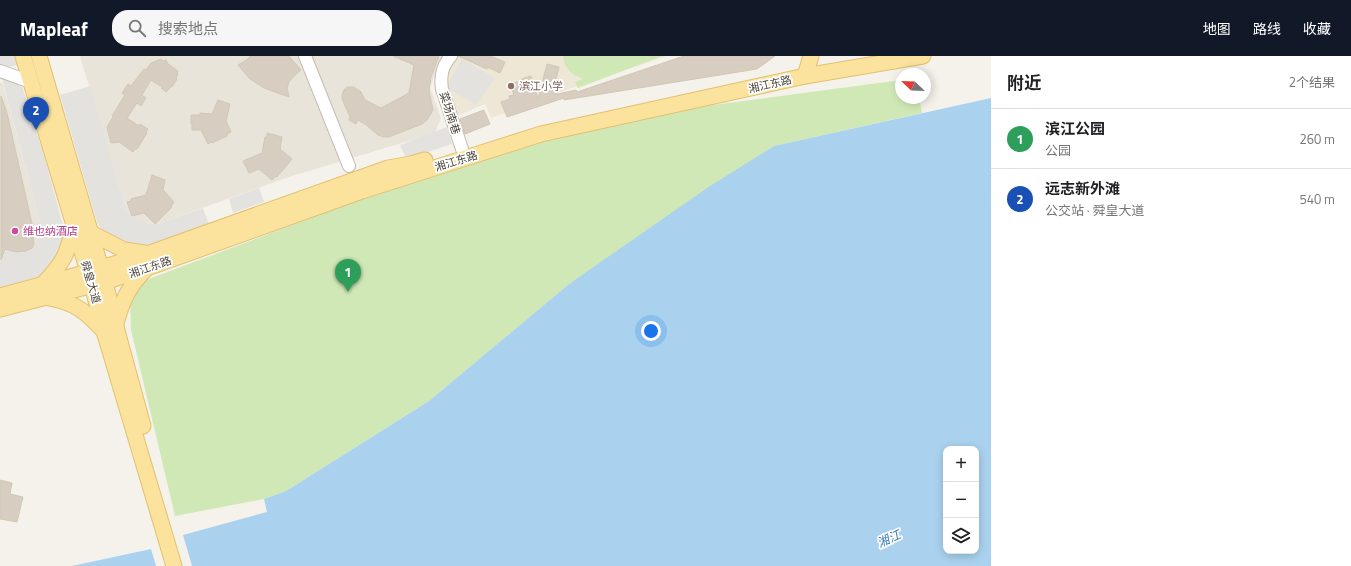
<!DOCTYPE html>
<html lang="zh">
<meta charset="utf-8">
<style>
:root{--surface:#fff;--page:#f6f6f6;--text:#202124;--muted:#757577;--line:#e0e0e0;--accent:#111827}
body{margin:0;font-family:"Titillium Web","Noto Sans SC",sans-serif;background:var(--page);color:var(--text)}
.controls{position:absolute;right:12px;bottom:12px;display:grid;overflow:hidden;border-radius:8px;box-shadow:0 2px 10px #0003}
.controls button{width:36px;height:36px;display:grid;place-items:center;padding:0;border:0;border-bottom:1px solid var(--line);background:var(--surface);color:var(--text);font:20px sans-serif}
.compass{position:absolute;left:895px;top:12px;width:36px;height:36px;border-radius:50%;background:var(--surface);box-shadow:0 2px 10px #0003;rotate:293deg}
.you{position:absolute;left:651px;top:275px;width:14px;height:14px;margin:-10px;border:3px solid #fff;border-radius:50%;background:#1a73e8;box-shadow:0 0 0 6px #1a73e833}
.badge{display:grid;place-items:center;width:26px;height:26px;border-radius:50%;background:var(--accent);color:#fff;font-size:13px;font-weight:700}
.pin{position:absolute;translate:-50% -33px;filter:drop-shadow(0 1px 2px #0008)}
.pin::after{content:'';position:absolute;top:21px;width:14px;height:12px;background:inherit;clip-path:polygon(0 0,100% 0,50% 100%)}
.list{margin:0;padding:0;list-style:none}
h2{display:flex;justify-content:space-between;align-items:center;height:52px;margin:0;padding:0 16px;font-size:17px}
h2 small{font-size:13px;font-weight:400;color:var(--muted)}
.list li{display:grid;grid-template-columns:26px 1fr auto;gap:12px;align-items:center;box-sizing:border-box;height:60px;padding:0 16px;border-top:1px solid var(--line)}
.list b{display:block;font-size:15px;white-space:nowrap}
.list p{margin:0;font-size:13px;white-space:nowrap;color:var(--muted)}
.list em{font-size:13px;font-style:normal;color:var(--muted)}
.icon{flex:none;width:22px;height:22px;fill:none;stroke:currentColor;stroke-width:2;stroke-linecap:round;stroke-linejoin:round}
.map{position:relative;flex:none;width:991px;height:510px;overflow:hidden}
header{display:flex;align-items:center;gap:24px;box-sizing:border-box;height:56px;padding:0 20px;background:var(--accent);color:#fff}
header strong{font-size:19px}
nav{display:flex;gap:22px;margin-inline-start:auto;font-size:14px}
.search{width:280px;height:36px;background:var(--page);display:flex;align-items:center;gap:10px;box-sizing:border-box;padding:0 14px;border-radius:16px;color:var(--muted);font-size:15px}
main{display:flex}
aside{flex:1;background:var(--surface)}
.map>svg:first-child{display:block}
.residential{fill:#e9e4da}
.education{fill:#eee7d6}
.green{fill:#d0e8b6}
.parking{fill:#e4e2df}
.water{fill:#aad2ef;fill-rule:evenodd}
.building{fill:#d7cec1;stroke:#d1c7b4}
.lines{fill:none;stroke-linecap:round;stroke-linejoin:round}
.minor-casing{stroke:#c1baae;stroke-width:14}
.major-casing{stroke:#e1c16d;stroke-width:17}
.minor{stroke:#fff;stroke-width:12}
.major{stroke:#fbe39e;stroke-width:15}
.education-dot{fill:#8d6e63;stroke:#fff;stroke-width:1.5}
.hotel-dot{fill:#d1479c;stroke:#fff;stroke-width:1.5}
.labels{text-anchor:middle;stroke-width:3.5;stroke-linejoin:round;paint-order:stroke}
.street-label{font-size:11px;fill:#494339;stroke:#fff}
.education-label{font-size:11px;fill:#785e54;stroke:#fff;text-anchor:start}
.hotel-label{font-size:11px;fill:#b23c85;stroke:#fff;text-anchor:start}
.water-label{font-size:12px;font-style:italic;fill:#347bb4;stroke:#fff}
</style>
<header>
<strong>Mapleaf</strong>
<div class="search"><svg class="icon" aria-label="search" viewBox="0 0 24 24"><circle cx="10" cy="10" r="6"/><path d="M15 15l6 6"/></svg>搜索地点</div>
<nav><a>地图</a><a>路线</a><a>收藏</a></nav>
</header>
<main>
<div class="map">
<svg width="991" height="510" viewBox="0 0 991 510">
<rect width="100%" height="100%" fill="#f5f2eb"/>
<g class="residential">
<polygon points="80,0 447,0 440,7 430,31 441,62 435,77 289,121 157,168 139,165 132,161 126,154"/>
<polygon points="0,26 3,28 41,170 39,180 34,189 26,194 3,203 0,207"/>
</g>
<polygon class="education" points="457,0 667,0 566,34 491,62 485,48 454,61 443,27 451,4"/>
<g class="green">
<path d="M563,0H662L578,32L575,26L583,23C572,19 564,12 563,0Z"/>
<polygon points="901,24 901,42 919,42 922,57 774,90 569,228 429,345 286,435 264,443 175,460 131,274 130,244 146,224 412,124 562,79 675,54"/>
</g>
<g class="parking">
<polygon points="0,0 17,0 19,9 7,11 0,9"/>
<polygon points="462,3 495,22 476,49 446,31"/>
<polygon points="1,19 20,24 44,99 65,177 65,188 46,217 37,221 0,232 0,207 6,195 26,194 34,189 39,180 41,170"/>
<polygon points="90,30 126,154 132,161 148,167 157,168 203,152 210,171 149,192 124,190 103,176 97,166 60,39"/>
<polygon points="447,71 452,88 409,102 405,100 400,89"/>
<polygon points="259,132 264,146 233,157 229,143"/>
</g>
<g class="water">
<path d="M991,42V510H192L183,479L267,456L264,443L286,435L429,345L569,228L710,130L774,90ZM946,393H976V495H946Z"/>
<polygon points="151,493 156,510 72,510"/>
</g>
<g class="building">
<polygon points="250,0 289,0 301,14 294,20 289,26 287,32 289,41 264,32 250,23 238,9 248,3"/>
<polygon points="393,0 439,0 431,21 429,35 433,54 427,64 422,68 389,81 384,81 378,79 365,68 358,64 356,68 349,64 350,61 342,43 342,39 344,34 347,31 354,31 361,36 365,44 381,52 409,37 414,9"/>
<polygon points="458,0 490,0 505,6 500,17 487,11 487,13"/>
<polygon points="684,0 775,0 757,13 564,44 564,42 507,61 501,46 510,43 509,40 514,39 512,33 516,32 514,27 519,25 519,24 531,20 538,43 547,8 559,11 555,28 558,38 576,34 577,36"/>
<polygon points="161,3 163,5 166,4 168,8 178,15 177,18 178,18 176,22 177,23 172,31 171,31 166,36 161,32 162,31 151,24 142,39 146,42 141,50 137,47 127,62 139,70 140,68 148,73 146,76 147,77 137,93 135,93 133,96 119,86 111,87 107,71 113,61 112,60 125,39 122,37 128,28 131,30 144,13 146,14 151,7"/>
<polygon points="1,40 7,57 32,168 25,169 33,180 34,188 32,192 26,195 16,196 5,193 1,204"/>
<polygon points="218,44 230,48 226,65 231,76 227,78 227,80 212,87 211,86 208,88 201,74 192,74 192,68 191,68 191,59 200,59 200,57 212,58"/>
<polygon points="484,54 490,68 465,78 460,63"/>
<polygon points="267,77 282,81 280,93 292,103 277,121 276,120 272,124 259,113 249,117 243,105 262,97 265,81 267,81"/>
<polygon points="152,119 165,124 163,134 174,146 171,150 172,151 155,168 144,157 132,160 127,146 131,145 131,143 146,139"/>
<polygon points="0,424 12,427 10,438 23,441 17,466 0,463"/>
</g>
<g class="lines">
<defs>
<g id="minor">
<polyline points="305,0 349,110"/>
<path d="M451,0C442,10 440,20 442,33L462,93"/>
<polyline points="0,15 31,26"/>
</g>
<g id="major">
<polyline points="23,0 92,229 104,275 174,510"/>
<polyline points="39,0 105,226 116,271 143,370"/>
<polyline points="805,20 811,0"/>
<polyline points="91,177 124,194 144,197"/>
<path d="M43,228C62,208 68,199 73,171"/>
<polyline points="0,240 88,216 147,198 388,112 411,108 425,104"/>
<path d="M49,242C75,247 84,254 102,273"/>
<polyline points="0,253 105,226 147,212 362,135 541,78 805,20 923,0"/>
<path d="M116,268C122,244 129,230 146,213"/>
</g>
</defs>
<use href="#minor" class="minor-casing"/>
<use href="#major" class="major-casing"/>
<use href="#minor" class="minor"/>
<use href="#major" class="major"/>
</g>
<circle class="education-dot" cx="511" cy="30" r="4"/>
<circle class="hotel-dot" cx="15" cy="175" r="4"/>
<g class="labels">
<g class="street-label">
<text transform="translate(770 28) rotate(-13)" y="4">湘江东路</text>
<text transform="translate(450 57) rotate(72)" y="4">菜场南巷</text>
<text transform="translate(456 105) rotate(-17)" y="4">湘江东路</text>
<text transform="translate(150 211) rotate(-19)" y="4">湘江东路</text>
<text transform="translate(91 226) rotate(74)" y="4">舜皇大道</text>
</g>
<g class="education-label">
<text x="519" y="34">滨江小学</text>
</g>
<g class="hotel-label">
<text x="23" y="179">维也纳酒店</text>
</g>
<g class="water-label">
<text transform="translate(889 483) rotate(-25)" y="4">湘江</text>
</g>
</g>
</svg>
<div class="controls">
<button>+</button>
<button>−</button>
<button><svg class="icon" aria-label="layers" viewBox="0 0 24 24"><path d="M12 4l9 5-9 5-9-5zM3 14l9 5 9-5"/></svg></button>
</div>
<svg class="compass" viewBox="-18 -18 36 36"><path d="M0-13l5 13h-10z" fill="#e53935"/><path d="M0 13l5-13h-10z" fill="#757577"/></svg>
<div class="you"></div>
<div class="pin badge" style="left:348px;top:236px;background:#2e9e5b">1</div>
<div class="pin badge" style="left:36px;top:74px;background:#1a4fb4">2</div>
</div>
<aside>
<h2>附近<small>2个结果</small></h2>
<ul class="list">
<li><span class="badge" style="background:#2e9e5b">1</span><div><b>滨江公园</b><p>公园</p></div><em>260 m</em></li>
<li><span class="badge" style="background:#1a4fb4">2</span><div><b>远志新外滩</b><p>公交站 · 舜皇大道</p></div><em>540 m</em></li>
</ul>
</aside>
</main>
